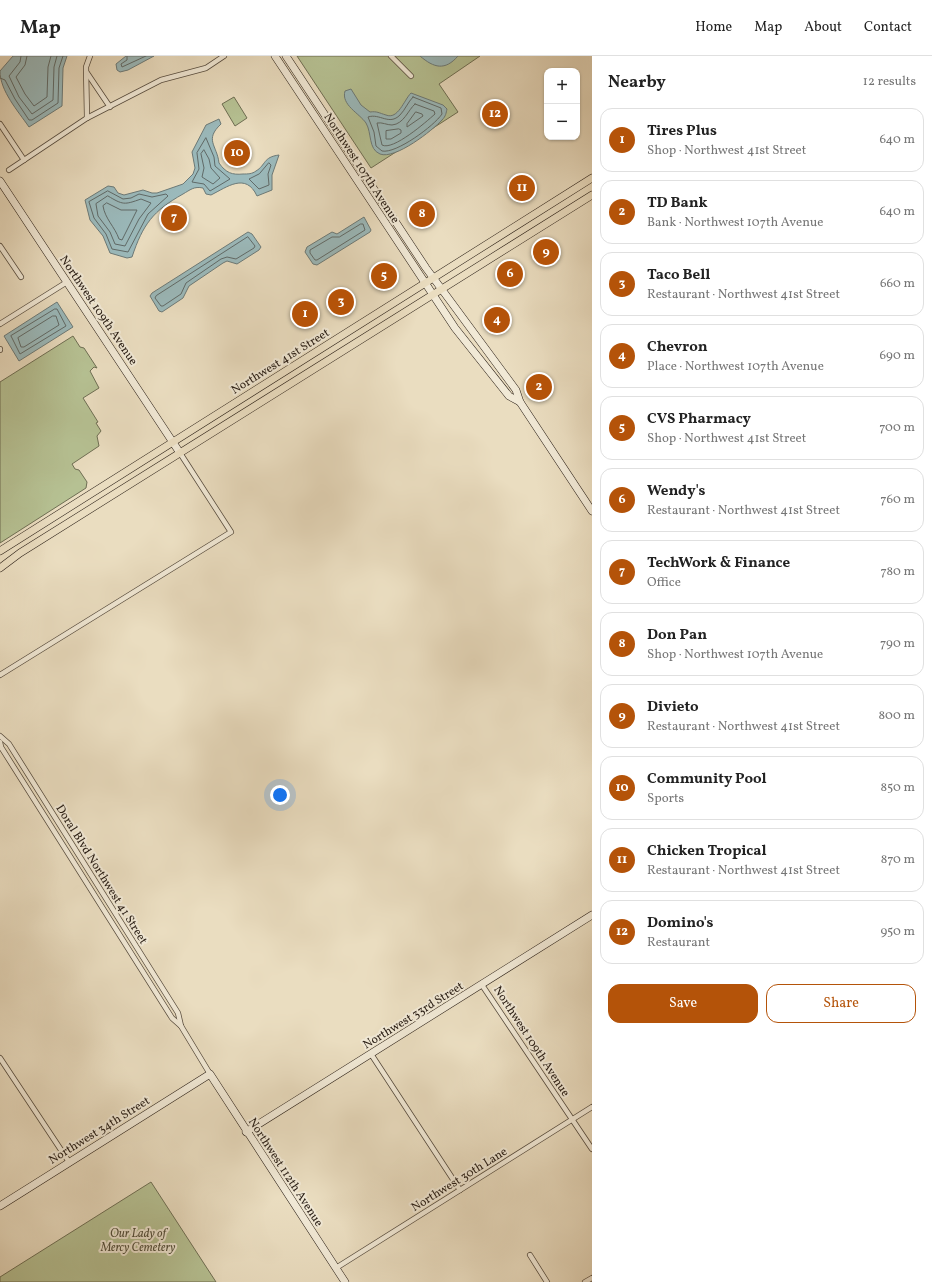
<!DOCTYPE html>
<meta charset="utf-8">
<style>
:root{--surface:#fff;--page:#f2f2f2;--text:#222;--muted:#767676;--line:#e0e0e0;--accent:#b45309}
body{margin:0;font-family:Vollkorn,serif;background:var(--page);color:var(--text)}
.controls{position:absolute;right:12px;top:12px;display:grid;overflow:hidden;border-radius:8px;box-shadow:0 1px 3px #0004}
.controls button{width:36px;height:36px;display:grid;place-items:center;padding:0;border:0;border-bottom:1px solid var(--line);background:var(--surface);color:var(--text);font:20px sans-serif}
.you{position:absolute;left:280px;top:739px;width:14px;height:14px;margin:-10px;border:3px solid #fff;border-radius:50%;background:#1a73e8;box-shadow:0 0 0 6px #1a73e833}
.badge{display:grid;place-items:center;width:26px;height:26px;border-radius:50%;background:var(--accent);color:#fff;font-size:13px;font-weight:700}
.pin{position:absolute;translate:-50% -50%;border:2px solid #fff;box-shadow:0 1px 4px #0006}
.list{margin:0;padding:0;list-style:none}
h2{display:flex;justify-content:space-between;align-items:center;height:52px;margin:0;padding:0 16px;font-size:17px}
h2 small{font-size:13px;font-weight:400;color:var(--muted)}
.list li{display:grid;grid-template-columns:26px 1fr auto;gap:12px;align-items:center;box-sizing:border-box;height:64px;margin:0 8px 8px;padding:0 8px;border:1px solid var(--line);border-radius:12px}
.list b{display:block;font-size:15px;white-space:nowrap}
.list p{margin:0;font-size:13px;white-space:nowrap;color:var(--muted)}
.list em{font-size:13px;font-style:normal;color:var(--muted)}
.actions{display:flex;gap:8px;padding:12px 16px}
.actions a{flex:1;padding:9px 0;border:1px solid var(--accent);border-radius:12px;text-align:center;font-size:14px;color:var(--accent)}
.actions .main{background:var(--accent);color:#fff}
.map{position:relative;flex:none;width:592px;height:1226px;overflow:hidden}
header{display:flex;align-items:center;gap:24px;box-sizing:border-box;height:56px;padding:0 20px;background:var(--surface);border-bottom:1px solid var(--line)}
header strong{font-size:19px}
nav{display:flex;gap:22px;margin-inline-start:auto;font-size:14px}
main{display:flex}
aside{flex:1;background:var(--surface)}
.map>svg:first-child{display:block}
.green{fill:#b6c193;stroke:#6e6e53}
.water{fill:#9bbabc;stroke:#6c7a78}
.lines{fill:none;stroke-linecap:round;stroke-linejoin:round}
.shore{stroke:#606a68;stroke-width:1}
.street-casing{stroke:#574c3e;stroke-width:6}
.secondary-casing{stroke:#261b13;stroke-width:8}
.primary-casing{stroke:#261b13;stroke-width:8}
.street{stroke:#f1e9d6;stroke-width:4.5}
.secondary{stroke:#f1e9d6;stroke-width:7}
.primary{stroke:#eaddc0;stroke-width:7}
.labels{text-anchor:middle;stroke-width:4;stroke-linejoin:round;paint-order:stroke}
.street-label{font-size:12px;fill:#261b13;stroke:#f1e9d6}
.park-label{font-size:12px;font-style:italic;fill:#514d39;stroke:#f1e9d6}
</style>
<header>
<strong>Map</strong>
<nav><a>Home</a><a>Map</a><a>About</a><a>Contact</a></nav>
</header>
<main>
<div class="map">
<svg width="592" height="1226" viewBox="0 0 592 1226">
<rect width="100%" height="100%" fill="#eaddc0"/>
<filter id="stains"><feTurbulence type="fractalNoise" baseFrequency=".005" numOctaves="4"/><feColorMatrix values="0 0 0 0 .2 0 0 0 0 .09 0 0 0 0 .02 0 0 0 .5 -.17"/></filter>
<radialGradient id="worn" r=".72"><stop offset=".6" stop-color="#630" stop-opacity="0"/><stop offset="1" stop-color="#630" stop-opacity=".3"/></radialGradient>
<g class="green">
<polygon points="297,0 480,0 439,28 458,56 371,112"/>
<polygon points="234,41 247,62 235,70 222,48"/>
<polygon points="73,280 80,291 84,292 97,312 94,311 90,315 99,332 83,342 98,366 96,367 101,375 97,380 99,390 72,408 75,413 79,414 87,426 86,432 0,487 0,326"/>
<polygon points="151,1126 216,1226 0,1226 0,1221"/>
</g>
<g class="water">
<path d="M13,0H67L63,12L62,50L29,71C18,55 0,35 0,15Z"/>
<polygon points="126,0 154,0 128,14 120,16 117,14 116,8"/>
<path d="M420,0H458C445,15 434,12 420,0Z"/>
<path d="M351,33L361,49L370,56C377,55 379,57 386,59C398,64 404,44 411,37L443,49L447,53C446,57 446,60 442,64C433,74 395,104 380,98C368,93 372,77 366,67C359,57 341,49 345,35Z"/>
<path d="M219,63L221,68C204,84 217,89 219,107C226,117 232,119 243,118C248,118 252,118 256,115C266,109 263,101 279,99L272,119V134L257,140C246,116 227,131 211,139L206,138L203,132C194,130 190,134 183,138C153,155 143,168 132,201L127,202L110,197L103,180L90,164L85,144L108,130L114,131L118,137L124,139L143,134L152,137H157L183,128L193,118L195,112L192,96L206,69Z"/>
<polygon points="235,91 238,96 241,94 244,99 241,105 236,105 232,103 230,94"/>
<polygon points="364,161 371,174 370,176 317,209 313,208 305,196 307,191 332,176 337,178"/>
<polygon points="248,176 252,178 261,191 259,194 237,208 227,205 223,207 189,230 183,242 162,256 159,255 150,240 152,237"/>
<polygon points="57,246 73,271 19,305 4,280"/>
</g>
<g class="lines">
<g class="shore">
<polyline points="21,0 20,6 9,20 19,41 32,58 53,44 54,11 57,0"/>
<polyline points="27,0 25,9 16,21 25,38 34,50 47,41 48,11 51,0"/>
<polyline points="127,0 127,4 121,8 122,11 146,0"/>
<polyline points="0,22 5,24 15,43 29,64 32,64 58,47 59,12 63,0"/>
<path d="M413,41L441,52L442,58C434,70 396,98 382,95L376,90L374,76L368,61C380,57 389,70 400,59C405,54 408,46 413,41Z"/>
<path d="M415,48L434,55L435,58C426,66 393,95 382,89L377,67C382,66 387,69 392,69C404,68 408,54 415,48Z"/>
<polygon points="416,56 422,58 423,60 407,71 407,68"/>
<polygon points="399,73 401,74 401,77 391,83 386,83 386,75"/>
<polygon points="206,82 214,101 215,110 230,123 210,135 204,128 192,126 199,113 197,97"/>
<polygon points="204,94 209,103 211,112 220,122 213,128 202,121 204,112 201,98"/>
<polygon points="269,107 271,109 268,118 269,129 259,133 249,123 259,118"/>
<polygon points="108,135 123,143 131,142 139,138 152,141 166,138 168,140 148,158 128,196 112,193 106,178 94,162 89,146"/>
<path d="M108,140C123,149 124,149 141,143L151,147L139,163L125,190L115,188L110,176L98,160L96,148Z"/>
<path d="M107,147L121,154H137L122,184L119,183C115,171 105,163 103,150Z"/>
<polygon points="361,168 363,168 365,174 317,204 315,204 310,197 310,194 332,181 339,181"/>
<polygon points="248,181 255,190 254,192 236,203 227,201 221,203 186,227 181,238 163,250 161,250 155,242 156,240"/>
<polygon points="55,253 57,253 66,270 20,298 11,280"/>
<polygon points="53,260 56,260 59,269 24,291 21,291 18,282"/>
</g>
<defs>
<g id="street">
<polyline points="391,0 411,20"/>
<polyline points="87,17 110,51"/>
<polyline points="87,62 86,11 90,0"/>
<polyline points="0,68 24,104"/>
<polyline points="9,114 87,62 161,24 206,12 224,0"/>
<polyline points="0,190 21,221"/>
<polyline points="0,268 67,226"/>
<polyline points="0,293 0,294"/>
<polyline points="0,619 231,476 180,397"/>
<polyline points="0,680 9,688 178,957 181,970 210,1018"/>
<polyline points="0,686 1,691 172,962 181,970"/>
<polyline points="482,929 592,1093"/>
<polyline points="371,998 460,1134"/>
<polyline points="0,1002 69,1106"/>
<polyline points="530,1199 547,1226"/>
<polyline points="336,1212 592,1051"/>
<polyline points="585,1226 592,1222"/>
</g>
<g id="secondary">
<polyline points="275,0 455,272 509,340 520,346"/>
<polyline points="286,0 426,212 516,334 520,346 592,455"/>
<polyline points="0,125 180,397"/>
<polyline points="246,1076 592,859"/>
<polyline points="0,1150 210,1018 345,1226"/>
</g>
<g id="primary">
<polyline points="0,495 592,122"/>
<polyline points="0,512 20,497 592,139"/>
</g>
</defs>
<use href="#street" class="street-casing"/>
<use href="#secondary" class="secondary-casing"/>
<use href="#primary" class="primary-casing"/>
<use href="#street" class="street"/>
<use href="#secondary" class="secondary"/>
<use href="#primary" class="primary"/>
</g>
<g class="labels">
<g class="street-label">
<text transform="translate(362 112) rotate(57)" y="4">Northwest 107th Avenue</text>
<text transform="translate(99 254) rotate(56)" y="4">Northwest 109th Avenue</text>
<text transform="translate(280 305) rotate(-32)" y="4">Northwest 41st Street</text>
<text transform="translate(102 818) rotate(58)" y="4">Doral Blvd Northwest 41 Street</text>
<text transform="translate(413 959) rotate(-32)" y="4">Northwest 33rd Street</text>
<text transform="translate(532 985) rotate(57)" y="4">Northwest 109th Avenue</text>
<text transform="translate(99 1074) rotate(-32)" y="4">Northwest 34th Street</text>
<text transform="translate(286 1116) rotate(57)" y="4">Northwest 112th Avenue</text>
<text transform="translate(459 1123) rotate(-32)" y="4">Northwest 30th Lane</text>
</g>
<g class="park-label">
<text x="138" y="1181">Our Lady of<tspan x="138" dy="14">Mercy Cemetery</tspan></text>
</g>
</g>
<rect width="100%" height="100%" filter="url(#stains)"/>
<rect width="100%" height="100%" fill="url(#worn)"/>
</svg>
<div class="controls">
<button>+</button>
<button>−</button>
</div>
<div class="you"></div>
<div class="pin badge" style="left:305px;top:258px">1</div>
<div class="pin badge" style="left:539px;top:331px">2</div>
<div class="pin badge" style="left:341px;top:246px">3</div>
<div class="pin badge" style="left:497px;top:264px">4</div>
<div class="pin badge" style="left:384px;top:220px">5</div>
<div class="pin badge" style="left:510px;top:218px">6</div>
<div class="pin badge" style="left:174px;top:162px">7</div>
<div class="pin badge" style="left:422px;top:158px">8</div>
<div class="pin badge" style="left:546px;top:196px">9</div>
<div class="pin badge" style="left:237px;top:97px">10</div>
<div class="pin badge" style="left:522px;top:132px">11</div>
<div class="pin badge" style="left:495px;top:58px">12</div>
</div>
<aside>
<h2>Nearby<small>12 results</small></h2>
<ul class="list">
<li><span class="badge">1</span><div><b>Tires Plus</b><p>Shop · Northwest 41st Street</p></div><em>640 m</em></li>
<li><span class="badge">2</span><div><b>TD Bank</b><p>Bank · Northwest 107th Avenue</p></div><em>640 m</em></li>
<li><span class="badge">3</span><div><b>Taco Bell</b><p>Restaurant · Northwest 41st Street</p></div><em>660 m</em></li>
<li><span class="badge">4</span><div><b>Chevron</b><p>Place · Northwest 107th Avenue</p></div><em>690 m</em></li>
<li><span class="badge">5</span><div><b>CVS Pharmacy</b><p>Shop · Northwest 41st Street</p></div><em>700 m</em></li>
<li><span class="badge">6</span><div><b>Wendy's</b><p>Restaurant · Northwest 41st Street</p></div><em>760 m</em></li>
<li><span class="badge">7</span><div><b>TechWork &amp; Finance</b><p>Office</p></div><em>780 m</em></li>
<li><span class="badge">8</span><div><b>Don Pan</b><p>Shop · Northwest 107th Avenue</p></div><em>790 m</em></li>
<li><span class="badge">9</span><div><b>Divieto</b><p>Restaurant · Northwest 41st Street</p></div><em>800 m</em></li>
<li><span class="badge">10</span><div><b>Community Pool</b><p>Sports</p></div><em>850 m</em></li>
<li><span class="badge">11</span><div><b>Chicken Tropical</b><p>Restaurant · Northwest 41st Street</p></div><em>870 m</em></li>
<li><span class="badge">12</span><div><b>Domino's</b><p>Restaurant</p></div><em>950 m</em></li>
</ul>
<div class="actions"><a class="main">Save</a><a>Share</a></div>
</aside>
</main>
